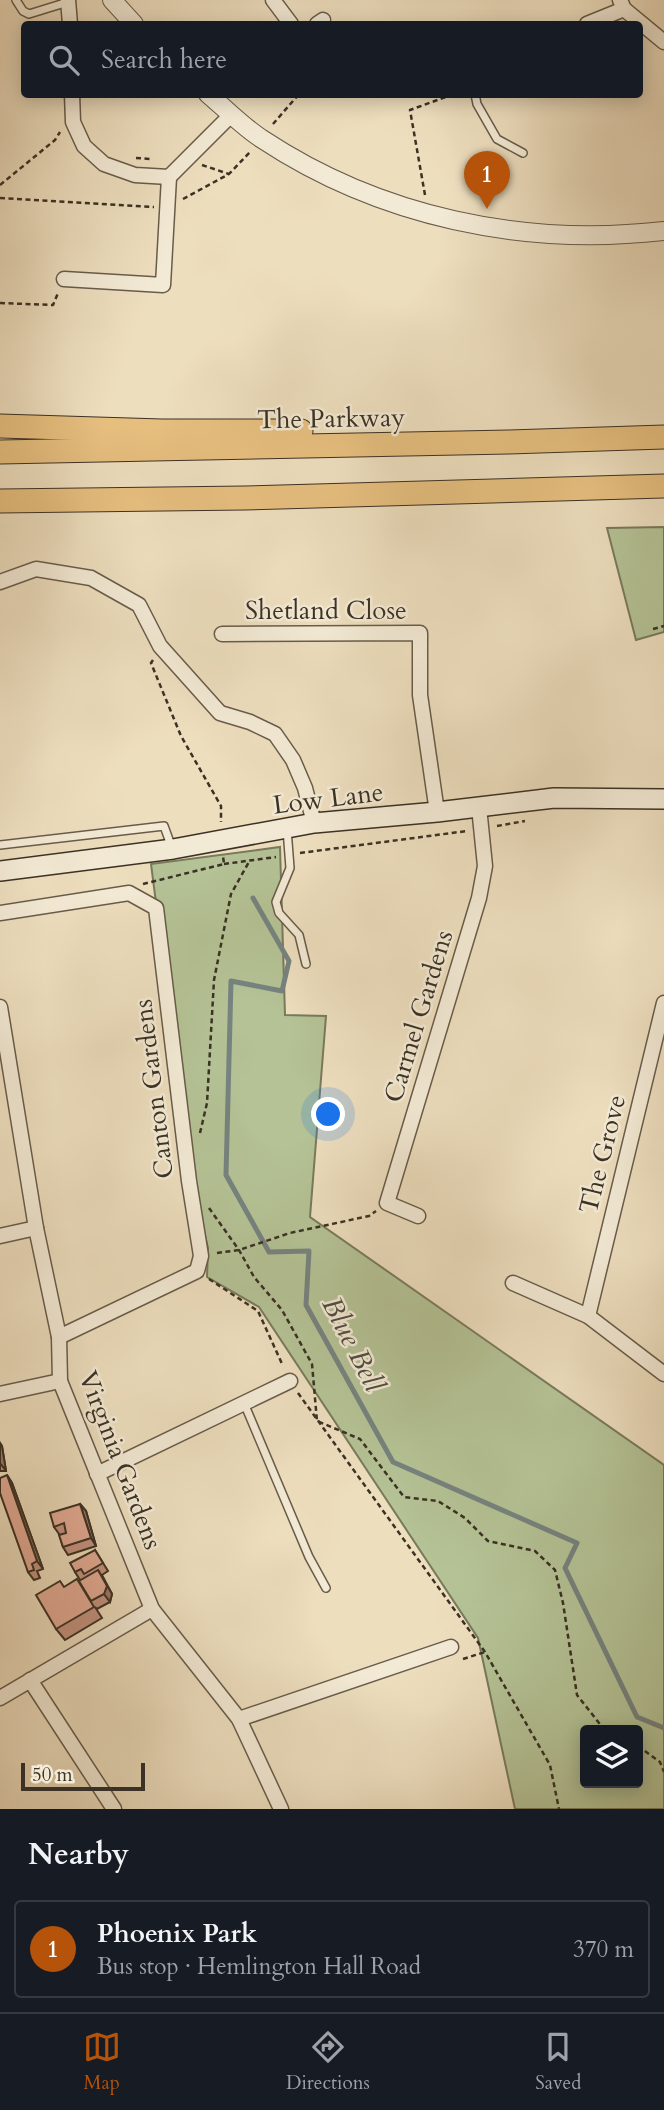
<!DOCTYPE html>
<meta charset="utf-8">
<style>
:root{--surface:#171b24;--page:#242831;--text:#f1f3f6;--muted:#9ea1a6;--line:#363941;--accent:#b45309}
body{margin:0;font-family:Cardo,serif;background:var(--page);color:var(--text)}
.controls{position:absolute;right:21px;bottom:21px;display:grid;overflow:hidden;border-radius:7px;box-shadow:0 4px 18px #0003}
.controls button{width:63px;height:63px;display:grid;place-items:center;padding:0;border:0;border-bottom:2px solid var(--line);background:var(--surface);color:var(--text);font:35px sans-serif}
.scale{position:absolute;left:21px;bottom:18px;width:124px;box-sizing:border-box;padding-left:7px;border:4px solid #3b3124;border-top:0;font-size:19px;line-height:24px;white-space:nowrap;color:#3b3124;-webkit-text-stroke:5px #f3ead5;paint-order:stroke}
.you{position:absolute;left:329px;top:1115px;width:24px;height:24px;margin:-18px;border:5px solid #fff;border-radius:50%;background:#1a73e8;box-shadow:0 0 0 10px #1a73e833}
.badge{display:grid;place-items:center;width:46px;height:46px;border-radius:50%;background:var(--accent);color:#fff;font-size:23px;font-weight:700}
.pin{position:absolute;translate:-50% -58px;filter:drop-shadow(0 2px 4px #0008)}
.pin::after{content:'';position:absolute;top:37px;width:24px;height:21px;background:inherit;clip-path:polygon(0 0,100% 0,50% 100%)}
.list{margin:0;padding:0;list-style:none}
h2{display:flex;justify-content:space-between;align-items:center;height:91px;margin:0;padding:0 28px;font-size:30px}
h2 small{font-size:23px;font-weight:400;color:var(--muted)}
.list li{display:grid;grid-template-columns:46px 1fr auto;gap:21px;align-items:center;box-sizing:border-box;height:98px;margin:0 14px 14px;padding:0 14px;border:2px solid var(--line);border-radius:7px}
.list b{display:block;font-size:26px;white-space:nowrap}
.list p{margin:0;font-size:23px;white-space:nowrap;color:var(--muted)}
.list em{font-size:23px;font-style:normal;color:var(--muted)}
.icon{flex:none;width:38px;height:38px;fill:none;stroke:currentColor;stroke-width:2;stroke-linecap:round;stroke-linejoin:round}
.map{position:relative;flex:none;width:664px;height:1809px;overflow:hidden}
.search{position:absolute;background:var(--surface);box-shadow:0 4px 18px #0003;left:21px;right:21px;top:21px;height:77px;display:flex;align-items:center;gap:18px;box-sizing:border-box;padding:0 24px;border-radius:7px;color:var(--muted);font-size:26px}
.sheet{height:203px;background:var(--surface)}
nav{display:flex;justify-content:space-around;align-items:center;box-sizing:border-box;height:98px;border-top:2px solid var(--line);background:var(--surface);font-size:19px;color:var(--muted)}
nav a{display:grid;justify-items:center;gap:4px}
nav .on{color:var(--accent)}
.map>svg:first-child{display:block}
.green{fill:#b4c295;stroke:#787a5c;stroke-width:2;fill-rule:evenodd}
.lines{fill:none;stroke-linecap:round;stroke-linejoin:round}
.stream{stroke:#76837f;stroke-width:5}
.service-casing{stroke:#685c4a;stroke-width:10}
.minor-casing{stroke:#685c4a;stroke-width:17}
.tertiary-casing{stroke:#685c4a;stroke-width:20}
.secondary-casing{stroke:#3b3124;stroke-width:22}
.trunk-casing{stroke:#3b3124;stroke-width:25}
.path{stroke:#3b3124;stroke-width:2.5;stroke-dasharray:5 3.5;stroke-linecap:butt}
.service{stroke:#f3ead5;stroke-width:7}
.minor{stroke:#f3ead5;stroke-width:14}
.tertiary{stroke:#f3ead5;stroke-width:18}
.secondary{stroke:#f3ead5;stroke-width:19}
.trunk{stroke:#e6bf7f;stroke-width:23}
.wall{fill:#c39380;stroke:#3b3124;stroke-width:2}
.shaded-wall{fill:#9f7868;stroke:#3b3124;stroke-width:2}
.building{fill:#e3ab95;stroke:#3b3124;stroke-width:2}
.labels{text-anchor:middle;stroke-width:5;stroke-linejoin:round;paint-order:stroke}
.street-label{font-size:26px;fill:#3b3124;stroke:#f3ead5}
.water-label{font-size:28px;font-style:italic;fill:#4f4c42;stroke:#f3ead5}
</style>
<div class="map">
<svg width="664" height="1809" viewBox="0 0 664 1809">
<rect width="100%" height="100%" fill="#eddebe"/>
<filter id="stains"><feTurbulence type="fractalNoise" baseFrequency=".00286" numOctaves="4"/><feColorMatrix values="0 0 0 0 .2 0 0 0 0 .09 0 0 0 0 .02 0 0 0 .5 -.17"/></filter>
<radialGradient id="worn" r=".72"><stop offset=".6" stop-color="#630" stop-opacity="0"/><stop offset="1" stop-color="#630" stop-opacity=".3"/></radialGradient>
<g class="green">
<polygon points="664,527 664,632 636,640 607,528"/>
<path d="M280,847L285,1015L326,1016L310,1217L664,1465V1809H515L478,1638L259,1307L207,1277L208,1248L192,1181L151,864ZM585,1730H638V1783H585Z"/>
</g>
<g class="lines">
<polyline class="stream" points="253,898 289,961 282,991 231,981 226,1175 269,1252 309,1251 306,1305 393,1462 577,1543 565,1568 637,1717 664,1728"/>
<defs>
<g id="service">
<polyline points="16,0 23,11 29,14 68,2"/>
<polyline points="475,94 477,104 497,139 523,153"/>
<polyline points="287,829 290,868 276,902 279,913 299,935 306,964"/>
<polyline points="0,845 164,826 172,848"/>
<polyline points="244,1403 309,1557 326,1588"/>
</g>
<g id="minor">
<polyline points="68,0 70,24"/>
<polyline points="273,0 291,24"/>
<polyline points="620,0 624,9 664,42"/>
<polyline points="317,24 323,20"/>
<polyline points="587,24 624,9"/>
<polyline points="72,94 73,122 84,146 104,164 135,175 169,177 232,114"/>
<polyline points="64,279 163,285 169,177"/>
<polyline points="0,582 36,569 91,578 139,605 160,646 220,713 250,722 275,734 293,760 305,788 314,823"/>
<polyline points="222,634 420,633 420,695 437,812"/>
<polyline points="0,913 129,893 156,908 189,1181 201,1256 197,1271 59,1337"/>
<polyline points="0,1007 36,1228 59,1337 60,1381 152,1609 239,1719 281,1809"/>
<polyline points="418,1216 387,1203 479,898 485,866 479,807"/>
<polyline points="0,1236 36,1228"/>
<polyline points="513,1283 588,1316 664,1374"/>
<polyline points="588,1316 664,1003"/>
<polyline points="0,1394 60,1381"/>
<polyline points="97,1474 290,1381"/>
<polyline points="30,1680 114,1809"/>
<polyline points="0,1698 152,1609"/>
<polyline points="239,1719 451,1647"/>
</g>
<g id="tertiary">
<polyline points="112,0 134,24"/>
<path d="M208,94C226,109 243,127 262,139C380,217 523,247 664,231"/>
</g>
<polyline id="secondary" points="0,871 173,849 314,823 437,812 554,798 664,799"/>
<g id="trunk">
<polyline points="0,426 162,431 301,431"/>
<polyline points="0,452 509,442 664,437"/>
<polyline points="0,501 245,498 664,486"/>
</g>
</defs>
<use href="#service" class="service-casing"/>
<use href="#minor" class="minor-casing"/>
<use href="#tertiary" class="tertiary-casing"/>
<use href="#secondary" class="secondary-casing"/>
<use href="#trunk" class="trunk-casing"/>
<g class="path">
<polyline points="273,124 299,94"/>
<polyline points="136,158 151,159"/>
<polyline points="202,165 229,174"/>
<polyline points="0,185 55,140 60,132"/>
<polyline points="425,195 410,110 454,94"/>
<polyline points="0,198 154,207"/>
<polyline points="183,199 229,174 251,151"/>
<polyline points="0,303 53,305 58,293"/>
<polyline points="653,629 664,626"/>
<polyline points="153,660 151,663 181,736 221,806 221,822"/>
<polyline points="497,826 525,821"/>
<polyline points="300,853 467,831"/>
<polyline points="224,864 276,857"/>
<polyline points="143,884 224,864 223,856"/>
<polyline points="200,1133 207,1103 214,980 231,894 250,860"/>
<polyline points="209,1208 239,1250 254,1277 282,1310 312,1364 317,1421 360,1439 404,1497 438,1501 465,1518 488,1541 535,1551 555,1570 563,1603 577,1695 603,1728 607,1730"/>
<polyline points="217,1253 239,1250 290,1233 369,1216 376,1211"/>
<polyline points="209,1279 258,1311 283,1366"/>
<polyline points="298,1393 485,1652 550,1765 559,1809"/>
<polyline points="463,1659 485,1652"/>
<polyline points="638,1746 660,1762 664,1772"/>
</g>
<use href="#service" class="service"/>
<use href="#minor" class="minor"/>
<use href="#tertiary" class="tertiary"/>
<use href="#secondary" class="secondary"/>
<use href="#trunk" class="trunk"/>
</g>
<g class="wall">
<polygon points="0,1443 2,1446 6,1471 0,1471"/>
<polygon points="7,1475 12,1483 43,1569 37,1571 40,1578 34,1580 28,1572"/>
<polygon points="80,1504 86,1511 96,1546 68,1555 63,1547 59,1534 54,1527"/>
<polygon points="95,1550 108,1571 102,1575 112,1594 110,1602 97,1609 95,1607 102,1618 65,1640 56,1629 65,1587 81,1584 80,1580 75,1572"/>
</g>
<g class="shaded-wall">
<polygon points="0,1443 2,1446 6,1471 0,1463"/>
<polygon points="7,1475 12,1483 43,1569 37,1561"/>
<polygon points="80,1504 86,1511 96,1546 91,1538"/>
<polygon points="98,1570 112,1594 110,1602 104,1594"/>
</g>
<g class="building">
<polygon points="7,1475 37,1561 32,1564 34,1570 28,1572 0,1493 0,1478"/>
<polygon points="80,1504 91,1538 63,1547 59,1535 66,1533 64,1523 54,1527 50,1513"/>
<polygon points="95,1550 103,1563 84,1574 81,1569 75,1572 70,1563"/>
<polygon points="98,1570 107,1586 104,1594 91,1601 79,1581"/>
<polygon points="77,1579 94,1607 56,1629 36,1595 60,1581 64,1587"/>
</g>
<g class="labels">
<g class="street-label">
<text transform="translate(331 418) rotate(-1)" y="9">The Parkway</text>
<text x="326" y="619">Shetland Close</text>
<text transform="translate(328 798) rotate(-7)" y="9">Low Lane</text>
<text transform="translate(418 1016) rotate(-73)" y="9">Carmel Gardens</text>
<text transform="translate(153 1089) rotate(-97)" y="9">Canton Gardens</text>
<text transform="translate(602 1154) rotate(-76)" y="9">The Grove</text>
<text transform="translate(121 1460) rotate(69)" y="9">Virginia Gardens</text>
</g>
<g class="water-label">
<text transform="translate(354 1344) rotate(63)" y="10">Blue Bell</text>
</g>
</g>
<rect width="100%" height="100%" filter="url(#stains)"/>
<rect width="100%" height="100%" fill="url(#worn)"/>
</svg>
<div class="controls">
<button><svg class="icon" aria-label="layers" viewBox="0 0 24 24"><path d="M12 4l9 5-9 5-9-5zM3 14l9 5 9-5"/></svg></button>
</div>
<div class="scale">50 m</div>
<div class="you"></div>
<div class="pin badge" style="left:487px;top:209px">1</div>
<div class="search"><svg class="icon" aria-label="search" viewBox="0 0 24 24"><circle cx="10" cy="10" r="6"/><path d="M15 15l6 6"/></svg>Search here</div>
</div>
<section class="sheet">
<h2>Nearby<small></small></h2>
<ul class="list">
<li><span class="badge">1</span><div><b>Phoenix Park</b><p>Bus stop · Hemlington Hall Road</p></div><em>370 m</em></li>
</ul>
</section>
<nav>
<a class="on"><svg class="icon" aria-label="map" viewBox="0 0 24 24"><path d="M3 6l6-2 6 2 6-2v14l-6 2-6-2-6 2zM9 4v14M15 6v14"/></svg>Map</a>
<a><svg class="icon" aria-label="directions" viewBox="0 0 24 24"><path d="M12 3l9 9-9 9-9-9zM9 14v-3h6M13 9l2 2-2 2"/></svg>Directions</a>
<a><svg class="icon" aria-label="saved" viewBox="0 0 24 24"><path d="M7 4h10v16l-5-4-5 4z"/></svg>Saved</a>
</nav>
